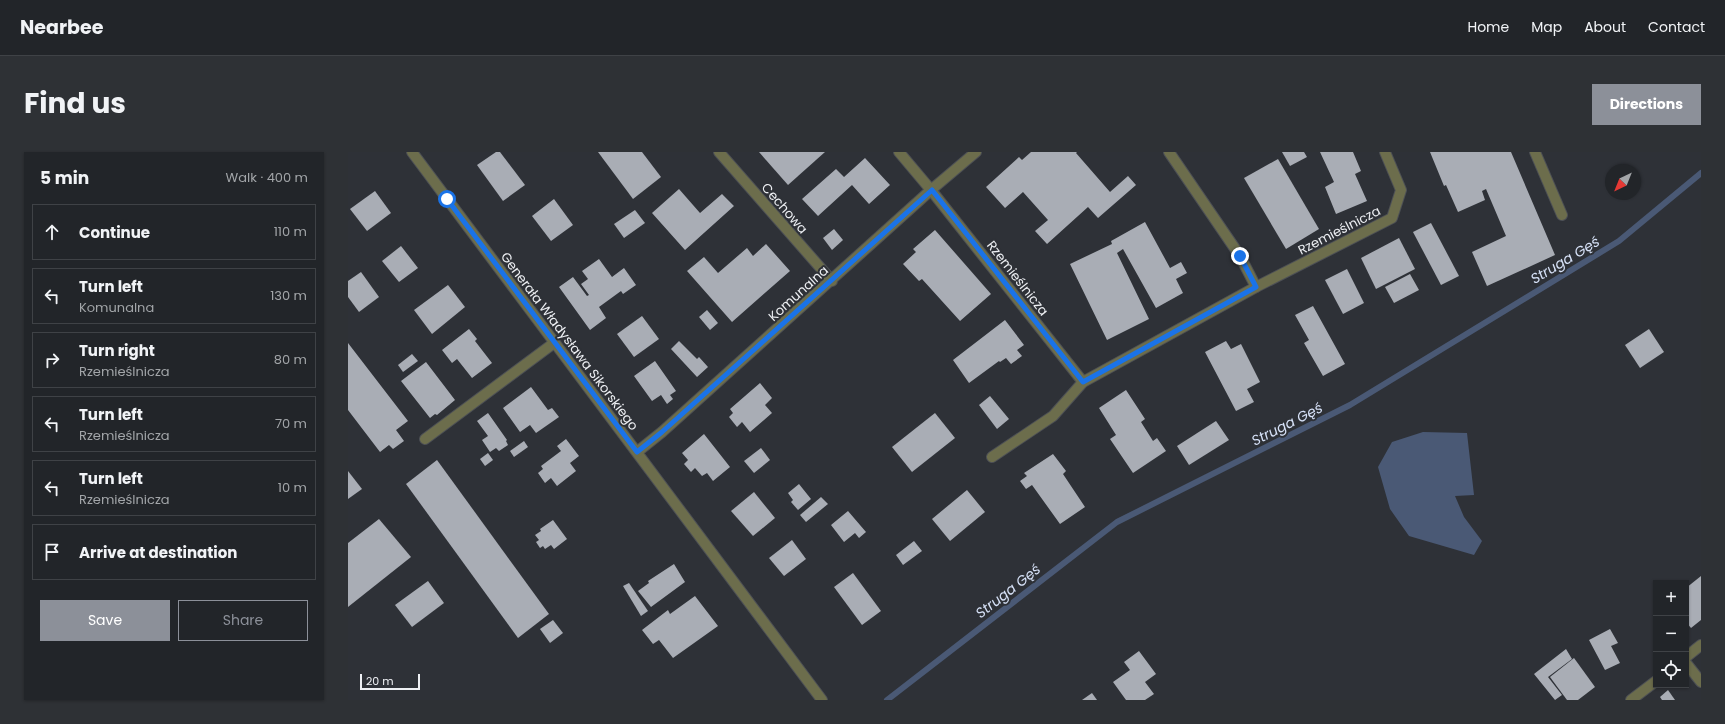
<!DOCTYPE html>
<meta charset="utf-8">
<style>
:root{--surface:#222529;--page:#2e3135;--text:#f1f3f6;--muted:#a2a5a8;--line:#3f4246;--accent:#8c9099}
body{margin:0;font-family:Poppins,sans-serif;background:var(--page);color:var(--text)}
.controls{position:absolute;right:12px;bottom:12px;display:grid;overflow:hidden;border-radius:0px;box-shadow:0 1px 3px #0004}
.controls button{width:36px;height:36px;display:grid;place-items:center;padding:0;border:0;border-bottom:1px solid var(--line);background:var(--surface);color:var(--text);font:20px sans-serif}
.compass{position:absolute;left:1257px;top:12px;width:36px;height:36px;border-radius:50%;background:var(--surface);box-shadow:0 1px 3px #0004;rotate:223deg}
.scale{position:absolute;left:12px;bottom:10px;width:60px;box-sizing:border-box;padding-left:4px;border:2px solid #eef0f4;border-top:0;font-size:11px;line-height:14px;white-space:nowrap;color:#eef0f4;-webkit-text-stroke:3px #2e3137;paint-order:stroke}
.stop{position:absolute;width:12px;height:12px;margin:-9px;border:3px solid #1a73e8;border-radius:50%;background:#fff}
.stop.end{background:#1a73e8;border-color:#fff;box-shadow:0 1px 4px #0008}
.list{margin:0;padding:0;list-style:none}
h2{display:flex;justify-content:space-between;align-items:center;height:52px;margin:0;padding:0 16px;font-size:17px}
h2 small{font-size:13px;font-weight:400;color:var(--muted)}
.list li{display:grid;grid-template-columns:26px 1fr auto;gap:12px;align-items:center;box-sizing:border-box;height:56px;margin:0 8px 8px;padding:0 8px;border:1px solid var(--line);border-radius:0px}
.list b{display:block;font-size:15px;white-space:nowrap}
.list p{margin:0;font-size:13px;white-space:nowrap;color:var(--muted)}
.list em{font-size:13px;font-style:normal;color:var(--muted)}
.actions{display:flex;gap:8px;padding:12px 16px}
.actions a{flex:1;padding:9px 0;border:1px solid var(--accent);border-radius:0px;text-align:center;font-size:14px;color:var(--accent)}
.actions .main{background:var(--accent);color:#fff}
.icon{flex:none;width:22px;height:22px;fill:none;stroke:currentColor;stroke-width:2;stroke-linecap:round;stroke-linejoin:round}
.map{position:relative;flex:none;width:1353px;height:548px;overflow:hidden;border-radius:0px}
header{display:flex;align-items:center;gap:24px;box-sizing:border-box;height:56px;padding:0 20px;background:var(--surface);border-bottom:1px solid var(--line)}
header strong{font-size:19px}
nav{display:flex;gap:22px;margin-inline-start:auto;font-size:14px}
.intro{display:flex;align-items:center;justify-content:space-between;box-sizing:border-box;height:96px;padding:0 24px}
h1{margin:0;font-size:28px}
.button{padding:10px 18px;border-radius:0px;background:var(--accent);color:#fff;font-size:14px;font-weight:700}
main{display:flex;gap:24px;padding:0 24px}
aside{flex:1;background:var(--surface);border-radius:0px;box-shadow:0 1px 3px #0004}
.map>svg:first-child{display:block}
.water{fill:#4a5975}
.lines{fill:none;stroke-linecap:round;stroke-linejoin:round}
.stream{stroke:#4a5975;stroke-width:6}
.building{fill:#a9adb5}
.minor-casing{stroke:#4d5055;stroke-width:12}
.minor{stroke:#6c6d4c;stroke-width:10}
.route{stroke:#1a73e8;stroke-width:5}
.labels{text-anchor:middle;stroke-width:4;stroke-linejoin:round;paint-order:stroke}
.street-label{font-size:13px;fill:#eef0f4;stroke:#2e3137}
.water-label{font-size:14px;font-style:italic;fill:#d7e2f8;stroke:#2e3137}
</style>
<header>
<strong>Nearbee</strong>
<nav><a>Home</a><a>Map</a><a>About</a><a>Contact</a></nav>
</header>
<div class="intro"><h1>Find us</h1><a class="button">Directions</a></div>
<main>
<aside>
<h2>5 min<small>Walk · 400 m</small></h2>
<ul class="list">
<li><svg class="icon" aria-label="ahead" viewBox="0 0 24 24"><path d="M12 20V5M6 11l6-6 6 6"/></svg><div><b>Continue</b></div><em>110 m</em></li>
<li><svg class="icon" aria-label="left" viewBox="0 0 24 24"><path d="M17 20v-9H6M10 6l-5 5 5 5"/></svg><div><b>Turn left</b><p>Komunalna</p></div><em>130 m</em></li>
<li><svg class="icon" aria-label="right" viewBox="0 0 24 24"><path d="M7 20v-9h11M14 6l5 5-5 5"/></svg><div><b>Turn right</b><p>Rzemieślnicza</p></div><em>80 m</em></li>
<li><svg class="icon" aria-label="left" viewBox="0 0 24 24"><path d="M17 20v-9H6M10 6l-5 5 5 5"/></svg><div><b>Turn left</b><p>Rzemieślnicza</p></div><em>70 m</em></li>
<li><svg class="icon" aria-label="left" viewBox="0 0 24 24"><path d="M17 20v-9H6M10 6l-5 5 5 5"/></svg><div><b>Turn left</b><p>Rzemieślnicza</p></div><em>10 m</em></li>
<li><svg class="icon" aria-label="arrive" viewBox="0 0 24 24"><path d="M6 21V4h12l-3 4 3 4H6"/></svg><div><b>Arrive at destination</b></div></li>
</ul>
<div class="actions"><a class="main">Save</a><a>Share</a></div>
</aside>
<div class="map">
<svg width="1353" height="548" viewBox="0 0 1353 548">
<rect width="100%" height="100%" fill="#2e3137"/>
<polygon class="water" points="1075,280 1119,281 1126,343 1107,344 1116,365 1134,389 1126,403 1061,384 1042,357 1030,315 1044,290"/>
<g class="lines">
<polyline class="stream" points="539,548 769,370 1002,253 1271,89 1353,21"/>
</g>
<g class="building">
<polygon points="148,0 152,0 177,33 155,49 129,13"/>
<polygon points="250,0 294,0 313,25 285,47"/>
<polygon points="411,0 477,0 440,33"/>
<polygon points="683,0 729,0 728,1 762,40 780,24 788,33 750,66 740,55 699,92 687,79 700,68 675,40 657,56 638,35 671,5 674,8"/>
<polygon points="934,0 956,0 959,5 942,14"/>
<polygon points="972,0 1005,0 1013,19 1007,22 1019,49 988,62 977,35 986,30"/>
<polygon points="1082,0 1163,0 1207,103 1139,134 1124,100 1158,84 1138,37 1134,39 1137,48 1110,60 1098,33 1096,34"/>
<polygon points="517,6 542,33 521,52 504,33 470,64 454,47 488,17 496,25"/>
<polygon points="930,7 971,77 938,97 896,26"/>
<polygon points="331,37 352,61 374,42 386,54 337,98 304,61"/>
<polygon points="27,39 43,61 19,79 2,57"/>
<polygon points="206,47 225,73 203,89 184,64"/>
<polygon points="287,58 297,71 276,86 266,72"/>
<polygon points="797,70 822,116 833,110 839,121 828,127 835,141 808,156 775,97 769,101 801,167 759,188 722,112 764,92 763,89"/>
<polygon points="1083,71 1111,124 1093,133 1065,80"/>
<polygon points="486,77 495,88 484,98 475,86"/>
<polygon points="587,78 643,142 612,169 574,127 571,129 555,112 568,100 565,97"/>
<polygon points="1051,86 1067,117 1028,137 1013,106"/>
<polygon points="418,92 442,119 384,170 339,119 356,105 370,121 399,96 405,104"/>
<polygon points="53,94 70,116 51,130 34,109"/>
<polygon points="251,107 264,125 276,116 288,133 275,142 273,139 251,155 258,166 242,178 211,135 225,125 239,144 241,143 233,132 240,127 234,119"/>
<polygon points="999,117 1016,151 995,162 977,128"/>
<polygon points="13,120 31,145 11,160 0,145 0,129"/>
<polygon points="1062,122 1071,138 1046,151 1037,135"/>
<polygon points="100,133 117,155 84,182 66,158"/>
<polygon points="965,154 997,212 975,224 956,191 961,188 947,163"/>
<polygon points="359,158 370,171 362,178 351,165"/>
<polygon points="294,164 311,187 286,205 269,182"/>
<polygon points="657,168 676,193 669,198 674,204 663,212 658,206 652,210 651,209 621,231 605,208"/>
<polygon points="121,177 129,187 127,189 144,211 124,226 109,207 104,211 94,198"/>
<polygon points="1301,177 1316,200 1292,216 1277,193"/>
<polygon points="331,189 349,207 351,205 360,215 349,225 323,197"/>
<polygon points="878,189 883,197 893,192 912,230 899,237 906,250 888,259 857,200"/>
<polygon points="0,191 60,269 48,278 56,289 45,297 41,293 32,300 0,258"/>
<polygon points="64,202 70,209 55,220 50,213"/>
<polygon points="307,209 328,239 322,243 325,247 319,252 313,243 304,249 286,224"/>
<polygon points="78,210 107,248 89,263 87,262 82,266 53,229"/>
<polygon points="412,231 424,246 417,253 424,261 402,280 394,270 389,275 381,265 385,261 382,257"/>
<polygon points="183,235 200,258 204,256 211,265 188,281 182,273 172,280 155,256"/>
<polygon points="778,238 797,267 793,270 805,289 809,286 818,299 785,321 762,287 768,283 751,256"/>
<polygon points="642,244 661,267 649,277 631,253"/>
<polygon points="140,261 159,288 158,289 160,293 151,299 148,296 142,300 134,288 140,284 129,269"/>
<polygon points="587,261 607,286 564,320 544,295"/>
<polygon points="868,269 881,288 841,313 829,294"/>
<polygon points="356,282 382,315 365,329 359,321 354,324 347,316 343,320 336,312 340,308 334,301"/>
<polygon points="218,287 231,304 222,311 228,319 209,334 203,326 197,331 190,321 195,317 193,314 213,299 209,294"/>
<polygon points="176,289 180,295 166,305 162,299"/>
<polygon points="413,296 422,308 406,321 396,309"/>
<polygon points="140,301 145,308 137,314 132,307"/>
<polygon points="705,302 718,319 715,322 737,355 712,372 684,333 678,337 672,329 679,324 676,321"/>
<polygon points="89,308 201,462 170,486 58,332"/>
<polygon points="0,319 14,337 0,347"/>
<polygon points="451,332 463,347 450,358 443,350 445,348 440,341"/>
<polygon points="619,338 637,360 602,389 584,367"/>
<polygon points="406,340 427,366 405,384 383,359"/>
<polygon points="473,345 480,352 458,370 452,363"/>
<polygon points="500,359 518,380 511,386 507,381 496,390 483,373"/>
<polygon points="31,367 63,405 0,455 0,391"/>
<polygon points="205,368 219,387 206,397 203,393 197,397 195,394 192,396 188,390 191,388 187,383 193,379 192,377"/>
<polygon points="444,388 458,407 436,424 421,406"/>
<polygon points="566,389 574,399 555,413 548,403"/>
<polygon points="326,412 337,430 303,455 290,439 301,431 300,429"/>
<polygon points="505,421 533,459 514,473 486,435"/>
<polygon points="1353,424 1353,468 1343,476 1338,470 1338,436"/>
<polygon points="80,429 96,451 64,475 47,453"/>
<polygon points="281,431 300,459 293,464 275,434"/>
<polygon points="347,444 370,474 325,506 311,488 305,492 294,478 320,458 322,462"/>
<polygon points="205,468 215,481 202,491 192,477"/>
<polygon points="1262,477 1270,491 1263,494 1272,511 1257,518 1241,488"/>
<polygon points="1218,497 1224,507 1200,525 1214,543 1207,548 1186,522"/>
<polygon points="791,499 808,522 797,530 806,542 797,548 778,548 765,530 782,518 776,510"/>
<polygon points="1226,506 1247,535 1230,548 1219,548 1202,525"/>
<polygon points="1320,538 1327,548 1314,548 1312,545"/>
<polygon points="744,541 749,548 734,548"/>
</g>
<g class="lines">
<defs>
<g id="minor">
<polyline points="64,0 474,548"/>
<polyline points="371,0 484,129"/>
<polyline points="551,0 583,38 735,230"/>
<polyline points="821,0 892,104 908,135"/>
<polyline points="1187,0 1214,63"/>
<polyline points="77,287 206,191"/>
<polyline points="289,300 314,280 583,38 628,0"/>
<polyline points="644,305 705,264 735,230 908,135 1044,66 1053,38 1037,0"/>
<polyline points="1338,505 1353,493"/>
<polyline points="1338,511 1353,530"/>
<polyline points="1283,548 1308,529"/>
</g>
</defs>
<use href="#minor" class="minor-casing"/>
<use href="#minor" class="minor"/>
</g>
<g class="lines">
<polyline class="route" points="99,47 289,300 314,280 584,38 735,230 908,135 892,104"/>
</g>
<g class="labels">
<g class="street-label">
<text transform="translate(437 56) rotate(49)" y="5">Cechowa</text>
<text transform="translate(991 78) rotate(-27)" y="5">Rzemieślnicza</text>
<text transform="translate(670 126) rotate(52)" y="5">Rzemieślnicza</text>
<text transform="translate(450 141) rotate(-42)" y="5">Komunalna</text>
<text transform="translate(222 189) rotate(53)" y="5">Generała Władysława Sikorskiego</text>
</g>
<g class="water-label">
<text transform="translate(1217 108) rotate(-31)" y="5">Struga Gęś</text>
<text transform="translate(939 272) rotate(-27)" y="5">Struga Gęś</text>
<text transform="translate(660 439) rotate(-38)" y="5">Struga Gęś</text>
</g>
</g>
</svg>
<div class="controls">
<button>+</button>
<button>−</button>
<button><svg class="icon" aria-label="locate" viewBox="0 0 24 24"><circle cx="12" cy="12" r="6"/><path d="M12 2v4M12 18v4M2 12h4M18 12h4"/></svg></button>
</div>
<svg class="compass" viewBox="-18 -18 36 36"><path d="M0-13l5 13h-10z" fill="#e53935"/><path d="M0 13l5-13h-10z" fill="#a2a5a8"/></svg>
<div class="scale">20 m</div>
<div class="stop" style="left:99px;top:47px"></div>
<div class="stop end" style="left:892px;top:104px"></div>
</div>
</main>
